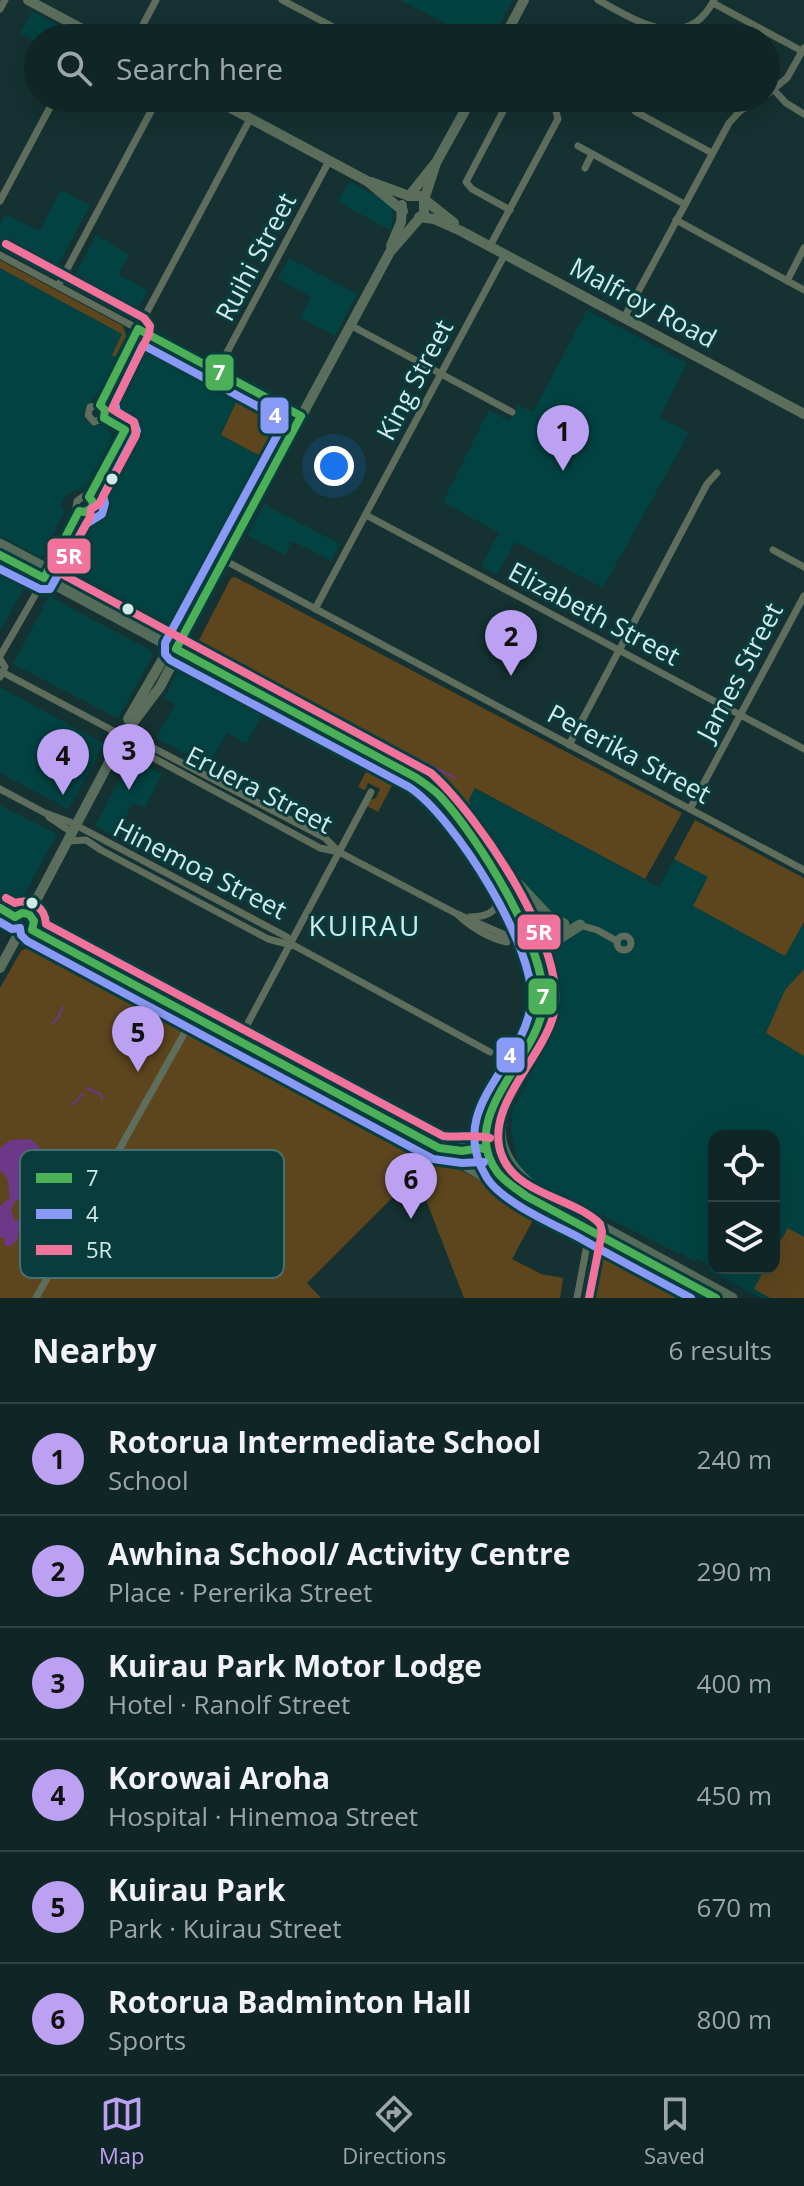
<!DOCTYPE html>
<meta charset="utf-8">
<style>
:root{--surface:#102525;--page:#192d2d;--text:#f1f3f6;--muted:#9ca5a7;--line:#304242;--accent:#bca0f2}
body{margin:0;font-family:"Open Sans",sans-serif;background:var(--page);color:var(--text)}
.controls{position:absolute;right:24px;bottom:24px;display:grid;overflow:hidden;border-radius:16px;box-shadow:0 8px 32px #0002}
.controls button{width:72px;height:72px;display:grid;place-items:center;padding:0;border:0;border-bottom:2px solid var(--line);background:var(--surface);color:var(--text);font:40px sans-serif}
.you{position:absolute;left:334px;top:466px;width:28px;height:28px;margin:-20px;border:6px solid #fff;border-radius:50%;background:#1a73e8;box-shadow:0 0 0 12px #1a73e833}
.badge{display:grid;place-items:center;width:52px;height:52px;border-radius:50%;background:var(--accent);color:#111;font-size:26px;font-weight:700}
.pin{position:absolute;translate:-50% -66px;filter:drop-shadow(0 2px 4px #0008)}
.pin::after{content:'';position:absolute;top:42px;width:28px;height:24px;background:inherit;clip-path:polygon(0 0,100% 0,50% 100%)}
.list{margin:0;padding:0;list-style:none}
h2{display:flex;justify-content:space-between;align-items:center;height:104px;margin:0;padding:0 32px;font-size:34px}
h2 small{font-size:26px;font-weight:400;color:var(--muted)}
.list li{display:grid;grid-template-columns:52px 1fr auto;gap:24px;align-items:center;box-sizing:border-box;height:112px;padding:0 32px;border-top:2px solid var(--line)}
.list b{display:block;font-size:30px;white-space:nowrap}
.list p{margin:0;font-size:26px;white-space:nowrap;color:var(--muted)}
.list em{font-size:26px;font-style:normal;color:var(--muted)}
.icon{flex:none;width:44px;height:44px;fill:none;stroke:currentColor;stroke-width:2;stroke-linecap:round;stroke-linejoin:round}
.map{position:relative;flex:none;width:804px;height:1298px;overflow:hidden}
.search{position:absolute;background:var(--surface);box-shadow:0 8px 32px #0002;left:24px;right:24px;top:24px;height:88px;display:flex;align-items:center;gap:20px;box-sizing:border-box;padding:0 28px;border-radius:44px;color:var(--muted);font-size:30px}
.sheet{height:776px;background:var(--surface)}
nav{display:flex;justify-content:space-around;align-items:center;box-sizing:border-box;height:112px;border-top:2px solid var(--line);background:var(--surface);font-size:22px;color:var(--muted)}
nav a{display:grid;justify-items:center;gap:4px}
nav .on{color:var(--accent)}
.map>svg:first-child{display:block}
.built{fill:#034242;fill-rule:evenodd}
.green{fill:#5d461e}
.water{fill:#6d3887}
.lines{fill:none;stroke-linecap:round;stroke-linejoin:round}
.stream{stroke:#6d3887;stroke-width:2}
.street{stroke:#5e6d5c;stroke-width:7}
.secondary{stroke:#5b6e5c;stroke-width:10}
.primary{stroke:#566c5a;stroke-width:11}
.bus-1-casing{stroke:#093d3d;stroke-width:14}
.bus-2-casing{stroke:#093d3d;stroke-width:14}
.bus-3-casing{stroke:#093d3d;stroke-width:14}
.bus-1{stroke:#4bb058;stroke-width:8}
.bus-2{stroke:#899af6;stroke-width:8}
.bus-3{stroke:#f1729a;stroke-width:8}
.bus-dot{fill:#d1eae9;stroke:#093d3d;stroke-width:3}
.labels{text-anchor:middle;stroke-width:6;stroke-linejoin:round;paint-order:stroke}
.street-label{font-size:26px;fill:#d1eae9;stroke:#093d3d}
.neighbourhood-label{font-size:28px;letter-spacing:2px;fill:#d1eae9;stroke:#093d3d}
.key{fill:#093d3d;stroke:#457171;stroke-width:2}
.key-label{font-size:22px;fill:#d1eae9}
.line-badge{stroke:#093d3d;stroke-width:3}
.badge-label{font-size:22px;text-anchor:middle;font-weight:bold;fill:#fff}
</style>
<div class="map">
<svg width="804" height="1298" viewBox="0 0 804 1298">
<rect width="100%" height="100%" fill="#153131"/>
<g class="built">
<polygon points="400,0 513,0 492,38 473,38"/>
<polygon points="32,11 78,36 38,38 38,43 20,33"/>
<polygon points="349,182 386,200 392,208 393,225 390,230 338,202"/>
<polygon points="61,190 90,205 54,273 0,244 0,224 6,214 39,231"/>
<polygon points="96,235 129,254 119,275 148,290 134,316 71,282"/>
<polygon points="289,258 357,294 335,336 300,318 311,297 278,279"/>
<polygon points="0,262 127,331 126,340 99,390 82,414 90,424 105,426 113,436 85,487 66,495 61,505 65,512 52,536 53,543 46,554 40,558 0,536"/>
<polygon points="587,310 687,363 660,417 689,433 603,588 515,542 497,575 481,566 499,533 443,502 489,410 509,421 518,405 533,412"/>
<polygon points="138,346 237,400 221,435 267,460 176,627 63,566 88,518 96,514 107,517 113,506 103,500 101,496 134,430 112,417 109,404"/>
<polygon points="264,504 340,544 331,561 292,541 285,555 247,535"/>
<polygon points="0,565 28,580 0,632"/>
<polygon points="49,596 152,651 153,655 118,719 13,664"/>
<polygon points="184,667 265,710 246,744 227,733 208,766 156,738 175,704 164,698 179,669"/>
<polygon points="0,687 105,744 68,809 0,773"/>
<polygon points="131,758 162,774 145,808 133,802 116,837 95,826"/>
<path d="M474,788L659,887L674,859L709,877L693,906L785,956L804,922V1298H761L710,1271L708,1264L697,1259L694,1262L682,1253L681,1255L530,1179L518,1165L511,1129L513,1110L555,1027L560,1007L559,986L551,956L558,943L547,910L515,872L471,807L469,800ZM714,1136H774V1268H714Z"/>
<polygon points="0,805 57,834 20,903 0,892"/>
</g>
<g class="green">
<polygon points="0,260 123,326 126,336 115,357 112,355 122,334 0,268"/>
<polygon points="149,340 276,410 275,413 280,433 266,459 221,435 237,400 138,346 141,341"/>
<polygon points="235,577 682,813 645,879 475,788 469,800 471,807 451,786 429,771 198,642 231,578"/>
<polygon points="369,766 395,780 378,812 367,806 370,800 376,798 380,789 368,783 365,790 358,787"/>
<polygon points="695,820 804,878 804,922 785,956 693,906 708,877 674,859"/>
<polygon points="32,945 45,950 538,1211 512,1259 541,1274 563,1278 560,1298 464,1298 416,1174 307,1283 321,1298 0,1298 0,988 21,951"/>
<polygon points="804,969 804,1056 766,1033 785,990"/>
<polygon points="788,1228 804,1237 804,1298 770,1298 754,1289 765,1268 774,1268 774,1252"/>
<polygon points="599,1249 693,1298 584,1298 593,1251"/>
</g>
<path class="water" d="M30,1139C53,1155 35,1158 42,1175C43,1180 46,1183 47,1187L40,1195L15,1201L11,1209L14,1220L26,1222L19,1229L17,1241L8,1247L5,1246L4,1238L0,1237V1206L10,1198C7,1186 12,1179 0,1171V1148L10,1140Z"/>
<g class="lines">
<g class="stream">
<polyline points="298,697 455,778"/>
<polyline points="52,1023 57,1020 63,1007"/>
<polyline points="87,1088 100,1094 102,1099"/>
<polyline points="72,1105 83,1094"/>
<polyline points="591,1298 598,1254"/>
</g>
<g class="street">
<polyline points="282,0 354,38"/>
<path d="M598,0C635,20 686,55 714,0"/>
<polyline points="713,3 802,51"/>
<polyline points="0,9 5,0"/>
<polyline points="136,38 156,0"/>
<polyline points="774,90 786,103 804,114"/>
<polyline points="766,95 787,78 804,48"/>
<polyline points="629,103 636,112 712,153"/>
<polyline points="578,146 684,204"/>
<polyline points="585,168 592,154"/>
<polyline points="0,201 55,98"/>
<polyline points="510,210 472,189 466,182 510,98"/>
<polyline points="676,220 804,290"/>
<polyline points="490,246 558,119 554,104 543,98"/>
<polyline points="0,255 301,416"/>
<polyline points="787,281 804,248"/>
<polyline points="58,286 158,98"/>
<polyline points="624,318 729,123 740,111 760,98"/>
<polyline points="350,325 512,412"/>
<polyline points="217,371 329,161"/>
<polyline points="100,405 90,407 88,415 94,422 104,418"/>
<polyline points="79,511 85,512 92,508 93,502 89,497"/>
<polyline points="366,515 804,749"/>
<polyline points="773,550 804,567"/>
<polyline points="224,560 804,870"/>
<polyline points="315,609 505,254"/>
<polyline points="0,656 41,585 79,511 76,508 77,501 84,496 89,497 125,430 104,418 105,410 100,405 140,325 250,119"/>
<polyline points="0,659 5,667 0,677"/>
<polyline points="4,673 123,736"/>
<polyline points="132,727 142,742 325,838 337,850"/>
<polyline points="569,745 707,484 717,473"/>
<path d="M117,748L137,749L320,848L339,852L457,914L505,935L508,938L507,942C490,939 469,926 457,914"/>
<polyline points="0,789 45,813 70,822 287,937 290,944"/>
<polyline points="690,809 804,596"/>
<polyline points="49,817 73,833"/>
<polyline points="69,841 86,840 101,850 268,939 295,946 490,1052"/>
<path d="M470,917C492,917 500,909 500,887"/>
<polyline points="579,925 597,930 617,941"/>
<polyline points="532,932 562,924"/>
<circle cx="624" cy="943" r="7"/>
<polyline points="239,1040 371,792"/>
<polyline points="36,1298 194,1016"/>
<polyline points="577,1298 590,1229"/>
</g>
<g class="secondary">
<polyline points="28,0 99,38"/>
<polyline points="504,38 524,0"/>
<polyline points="212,98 367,181 403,211"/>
<polyline points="371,182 409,196 420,196 454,223"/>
<polyline points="409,196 437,161 472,98"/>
<polyline points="424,200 436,163"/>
<polyline points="419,217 434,219 461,231 804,414"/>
<polyline points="391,246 401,222 402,205"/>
<polyline points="128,719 164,657 176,649"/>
<polyline points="0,908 15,917"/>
<polyline points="29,914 123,736 160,687 173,662 176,649 390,252 424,213 424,201"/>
<polyline points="15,917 13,927 19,933"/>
<polyline points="32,930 447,1154 473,1158 487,1150"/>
<polyline points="0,968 19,933"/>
<polyline points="439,1148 467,1139 488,1116"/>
<polyline points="453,1150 480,1148 487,1150"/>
<polyline points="452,1158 496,1184 516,1191"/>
</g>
<g class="primary">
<polyline points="0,544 191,645 326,721"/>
<path d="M0,555L401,770C416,777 430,785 441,797C476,836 551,955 543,1007C533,1071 428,1138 526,1196L716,1298"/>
<path d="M478,835C506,874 556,951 553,1000C549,1072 445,1123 541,1193"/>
<polyline points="517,883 547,915 564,924"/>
<polyline points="545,958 550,944 580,925"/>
<polyline points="536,1191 732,1298"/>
</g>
<defs>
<g id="bus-1">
<path d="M0,555L44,578L79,511L85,512L92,508L93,502L89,497L125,430L104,418L105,410L100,405L138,329L301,416L176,649L415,777C424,783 432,788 439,795C477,835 549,950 543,1006C537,1060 455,1117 498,1173C505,1182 517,1189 526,1196L716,1298"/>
<polyline points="0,908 15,917 22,913 29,914 34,921 32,930 439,1148 462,1151 480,1148 487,1150"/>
</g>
<g id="bus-2">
<path d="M0,569L40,589H50L86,524L102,514L105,503L103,496L137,431L134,422L117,412L115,403L143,345L285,421L165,643V654L170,660L409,787C454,816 539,951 531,1005C522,1068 444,1108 487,1178C502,1202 553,1224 578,1237C615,1258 653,1278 691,1298"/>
<polyline points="0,922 12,929 20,928 21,935 27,941 433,1159 462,1163 484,1162"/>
</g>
<g id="bus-3">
<path d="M6,244L144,318L150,326L149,334L112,409L134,422L136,435L99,504L91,509L90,517L60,573L431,773C478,815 572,952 553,1017C540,1061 483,1109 502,1156C517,1195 575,1198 600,1224L602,1232L589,1298"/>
<path d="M6,898L15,903C31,898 45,907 46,924L443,1136C459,1138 475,1134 490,1138"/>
</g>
</defs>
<use href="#bus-1" class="bus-1-casing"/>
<use href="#bus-2" class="bus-2-casing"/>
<use href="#bus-3" class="bus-3-casing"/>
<use href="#bus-1" class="bus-1"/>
<use href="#bus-2" class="bus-2"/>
<use href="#bus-3" class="bus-3"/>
</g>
<g class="bus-dot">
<circle cx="112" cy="479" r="7"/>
<circle cx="128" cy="609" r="7"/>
<circle cx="32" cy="903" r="7"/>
</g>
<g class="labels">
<g class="street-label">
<text transform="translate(256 257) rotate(-62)" y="9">Ruihi Street</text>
<text transform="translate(643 303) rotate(28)" y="9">Malfroy Road</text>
<text transform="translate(415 380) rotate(-62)" y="9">King Street</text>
<text transform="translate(594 614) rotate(28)" y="9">Elizabeth Street</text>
<text transform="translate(740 672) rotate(-62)" y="9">James Street</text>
<text transform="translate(629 754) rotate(28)" y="9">Pererika Street</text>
<text transform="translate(259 790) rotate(27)" y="9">Eruera Street</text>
<text transform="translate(200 869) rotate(27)" y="9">Hinemoa Street</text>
</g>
<g class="neighbourhood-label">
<text x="365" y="936">KUIRAU</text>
</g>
</g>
<rect x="20" y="1150" width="264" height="128" rx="12" class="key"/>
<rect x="36" y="1173" width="36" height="10" fill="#4bb058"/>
<rect x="36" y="1209" width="36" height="10" fill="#899af6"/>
<rect x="36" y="1245" width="36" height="10" fill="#f1729a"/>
<g class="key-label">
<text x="86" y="1186">7</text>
<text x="86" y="1222">4</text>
<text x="86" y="1258">5R</text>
</g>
<g class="line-badge">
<rect x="204" y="353" width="31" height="39" rx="8" fill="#4bb058"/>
<rect x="259" y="396" width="31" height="39" rx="8" fill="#899af6"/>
<rect x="46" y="537" width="46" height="38" rx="8" fill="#f1729a"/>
<rect x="516" y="913" width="46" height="38" rx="8" fill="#f1729a"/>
<rect x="527" y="977" width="31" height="39" rx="8" fill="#4bb058"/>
<rect x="495" y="1036" width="31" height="38" rx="8" fill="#899af6"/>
</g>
<g class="badge-label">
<text x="219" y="380">7</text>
<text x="275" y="423">4</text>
<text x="69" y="564">5R</text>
<text x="539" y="940">5R</text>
<text x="543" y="1004">7</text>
<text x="510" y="1063">4</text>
</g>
</svg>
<div class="controls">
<button><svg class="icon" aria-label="locate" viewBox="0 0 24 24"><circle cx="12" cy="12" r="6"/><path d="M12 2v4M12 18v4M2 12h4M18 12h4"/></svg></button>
<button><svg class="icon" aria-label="layers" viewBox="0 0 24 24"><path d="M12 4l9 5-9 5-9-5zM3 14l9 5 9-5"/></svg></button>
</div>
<div class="you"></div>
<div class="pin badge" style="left:563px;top:471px">1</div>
<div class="pin badge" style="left:511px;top:676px">2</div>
<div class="pin badge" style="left:129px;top:790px">3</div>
<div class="pin badge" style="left:63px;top:795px">4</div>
<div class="pin badge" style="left:138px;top:1072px">5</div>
<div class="pin badge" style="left:411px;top:1219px">6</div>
<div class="search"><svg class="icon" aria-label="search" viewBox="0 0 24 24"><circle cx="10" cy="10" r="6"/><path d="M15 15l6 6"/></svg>Search here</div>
</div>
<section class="sheet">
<h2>Nearby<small>6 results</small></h2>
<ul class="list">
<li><span class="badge">1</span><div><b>Rotorua Intermediate School</b><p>School</p></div><em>240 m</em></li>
<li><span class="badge">2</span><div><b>Awhina School/ Activity Centre</b><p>Place · Pererika Street</p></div><em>290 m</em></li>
<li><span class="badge">3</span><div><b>Kuirau Park Motor Lodge</b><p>Hotel · Ranolf Street</p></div><em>400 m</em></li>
<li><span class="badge">4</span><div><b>Korowai Aroha</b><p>Hospital · Hinemoa Street</p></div><em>450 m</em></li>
<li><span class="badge">5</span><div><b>Kuirau Park</b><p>Park · Kuirau Street</p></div><em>670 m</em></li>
<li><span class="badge">6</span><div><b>Rotorua Badminton Hall</b><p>Sports</p></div><em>800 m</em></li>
</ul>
</section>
<nav>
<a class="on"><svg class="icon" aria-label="map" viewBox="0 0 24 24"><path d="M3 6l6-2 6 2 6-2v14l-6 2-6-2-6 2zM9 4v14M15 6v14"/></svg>Map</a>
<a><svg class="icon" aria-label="directions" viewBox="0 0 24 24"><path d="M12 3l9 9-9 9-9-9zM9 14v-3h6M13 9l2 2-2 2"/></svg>Directions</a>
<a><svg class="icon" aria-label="saved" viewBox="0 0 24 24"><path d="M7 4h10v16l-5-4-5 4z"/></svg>Saved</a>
</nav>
